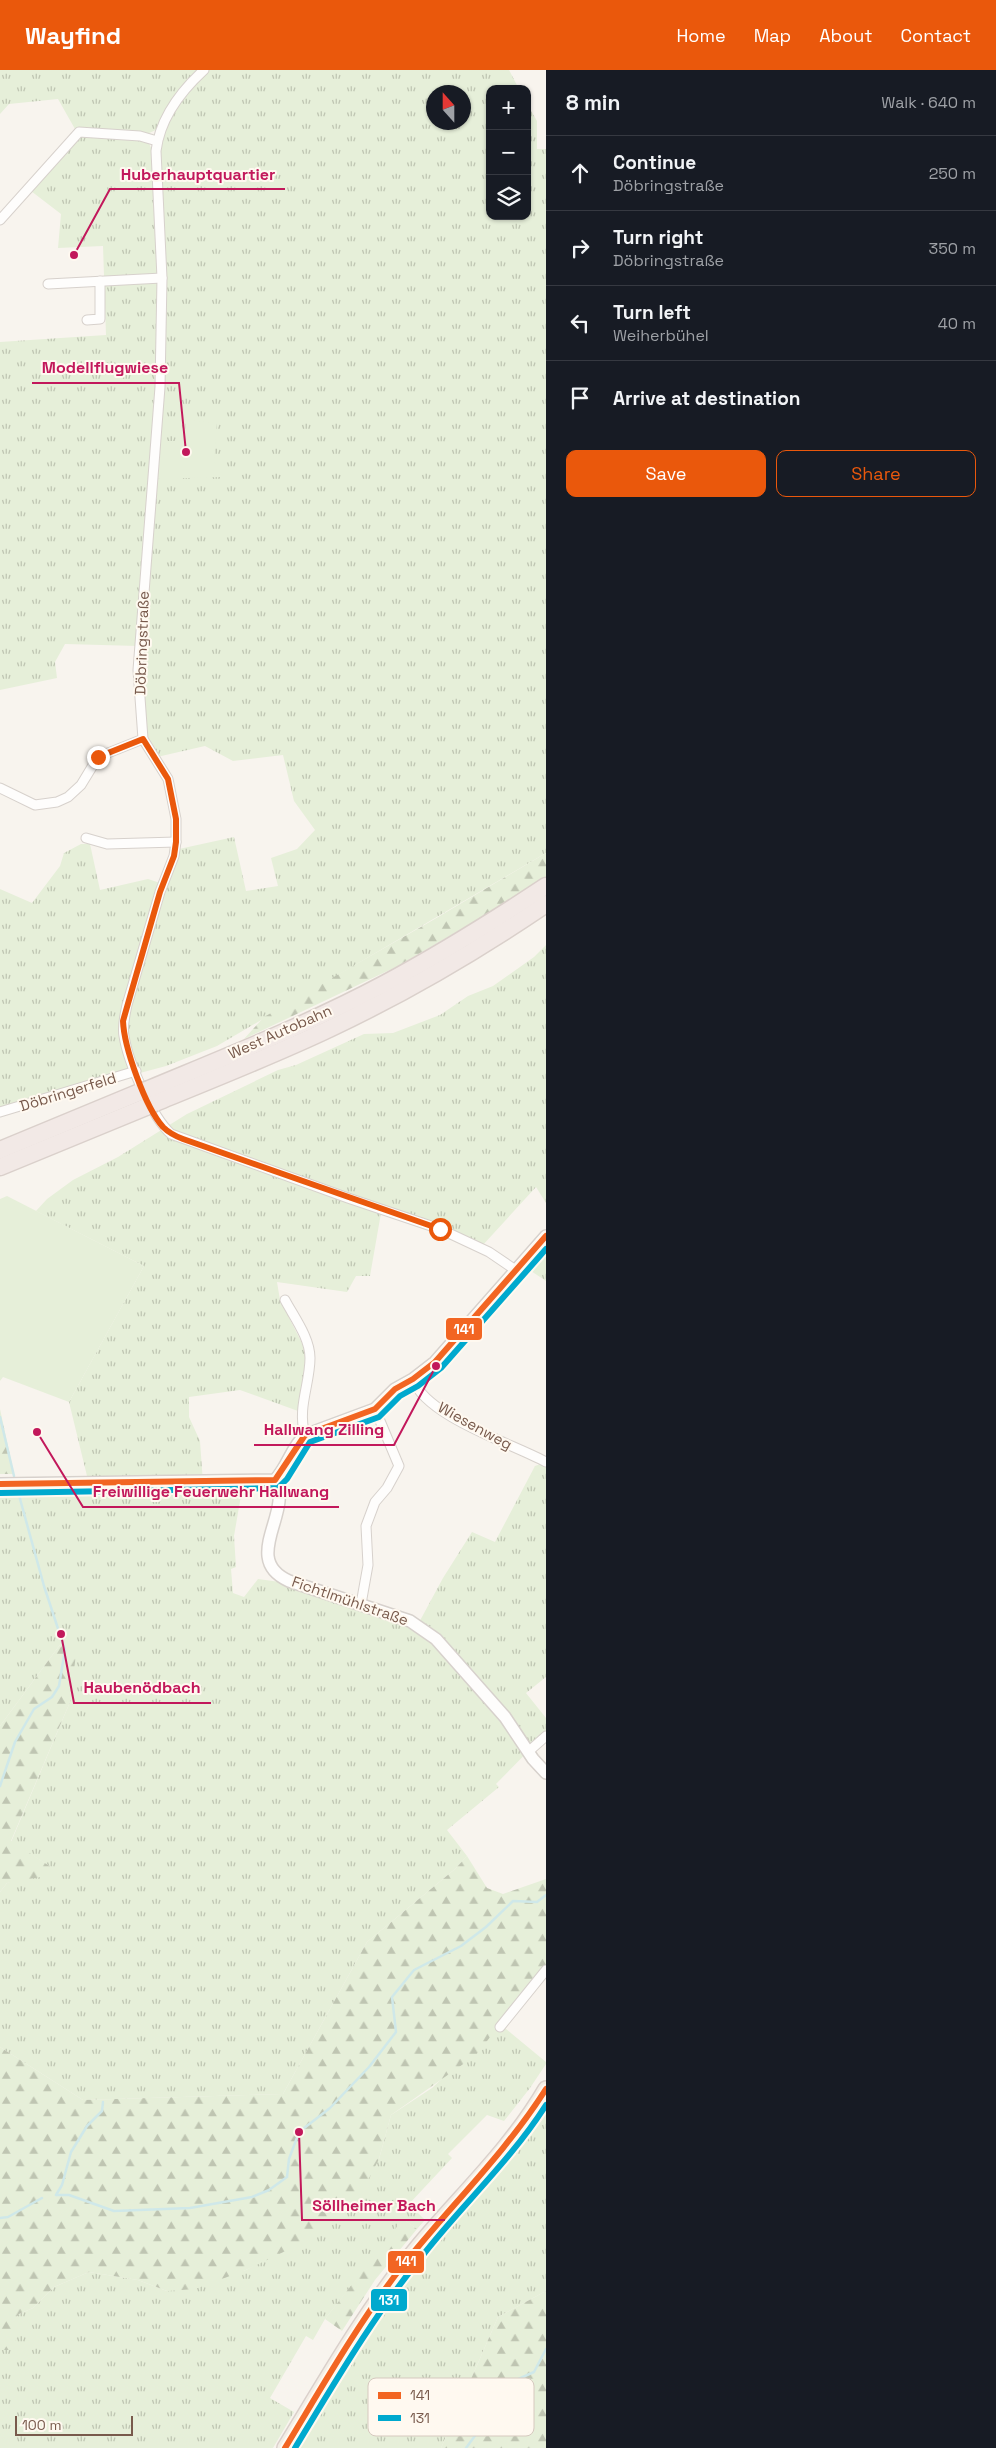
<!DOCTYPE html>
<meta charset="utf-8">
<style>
:root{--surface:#171b24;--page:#20242c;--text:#f1f3f6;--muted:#9ea1a6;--line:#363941;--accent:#ea580c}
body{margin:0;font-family:"Space Grotesk",sans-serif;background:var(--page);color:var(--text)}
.controls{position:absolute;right:15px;top:15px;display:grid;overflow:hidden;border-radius:10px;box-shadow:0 1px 4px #0004}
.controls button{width:45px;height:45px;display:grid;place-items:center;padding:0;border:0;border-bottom:1px solid var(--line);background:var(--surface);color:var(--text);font:25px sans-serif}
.compass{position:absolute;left:426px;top:15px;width:45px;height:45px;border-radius:50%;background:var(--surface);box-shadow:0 1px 4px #0004;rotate:339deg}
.scale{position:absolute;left:15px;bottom:12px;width:118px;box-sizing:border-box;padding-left:5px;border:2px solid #785a4c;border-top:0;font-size:14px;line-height:18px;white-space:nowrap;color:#785a4c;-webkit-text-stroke:4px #fff9f0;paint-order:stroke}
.stop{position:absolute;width:15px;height:15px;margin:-11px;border:4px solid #ea580c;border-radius:50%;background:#fff}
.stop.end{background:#ea580c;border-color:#fff;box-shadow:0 1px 5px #0008}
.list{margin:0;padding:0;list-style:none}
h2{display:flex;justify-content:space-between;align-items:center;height:65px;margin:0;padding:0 20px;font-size:21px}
h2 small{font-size:16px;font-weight:400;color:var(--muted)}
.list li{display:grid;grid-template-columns:32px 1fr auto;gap:15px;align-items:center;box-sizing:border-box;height:75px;padding:0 20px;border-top:1px solid var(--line)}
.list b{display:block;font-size:19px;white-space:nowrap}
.list p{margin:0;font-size:16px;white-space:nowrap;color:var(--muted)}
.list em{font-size:16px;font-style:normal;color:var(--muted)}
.actions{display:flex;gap:10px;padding:15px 20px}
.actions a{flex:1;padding:11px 0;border:1px solid var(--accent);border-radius:10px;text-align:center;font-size:18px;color:var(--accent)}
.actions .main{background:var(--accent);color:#fff}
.icon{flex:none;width:28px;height:28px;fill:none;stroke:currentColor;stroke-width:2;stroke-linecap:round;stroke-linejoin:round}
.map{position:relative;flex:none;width:546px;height:2378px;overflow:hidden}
header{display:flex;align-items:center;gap:30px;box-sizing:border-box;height:70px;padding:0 25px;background:var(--accent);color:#fff}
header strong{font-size:24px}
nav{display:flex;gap:28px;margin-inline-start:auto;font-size:18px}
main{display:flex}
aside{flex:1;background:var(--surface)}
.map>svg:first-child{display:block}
.grass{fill:url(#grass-tufts);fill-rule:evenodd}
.forest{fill:url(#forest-firs)}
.garden{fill:#e6efd9}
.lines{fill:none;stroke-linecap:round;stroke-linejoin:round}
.stream{stroke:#cfe8e9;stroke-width:2.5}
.minor-casing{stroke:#d7d1cc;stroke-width:11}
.tertiary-casing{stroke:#d7d1cc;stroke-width:14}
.primary-casing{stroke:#dad0cb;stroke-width:18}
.motorway-casing{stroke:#dad0cb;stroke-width:19}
.minor{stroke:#fefdfc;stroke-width:9}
.tertiary{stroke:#fefdfc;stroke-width:11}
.primary{stroke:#f3eee6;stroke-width:15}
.motorway{stroke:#f2e9e6;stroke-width:16}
.motorway-bridge-casing{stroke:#dad0cb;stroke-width:19;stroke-linecap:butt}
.motorway-bridge{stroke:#f2e9e6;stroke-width:16}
.bus-1-casing{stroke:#fff9f0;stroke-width:10}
.bus-2-casing{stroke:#fff9f0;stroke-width:10}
.bus-1{stroke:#f26522;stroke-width:6}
.bus-2{stroke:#00a9ce;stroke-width:6}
.route{stroke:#ea580c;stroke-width:6}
.labels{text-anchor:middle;stroke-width:4;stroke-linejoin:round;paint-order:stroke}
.street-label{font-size:15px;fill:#785a4c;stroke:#fff9f0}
.key{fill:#fff9f0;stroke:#d6c9bf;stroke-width:1}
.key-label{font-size:14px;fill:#785a4c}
.leader{fill:none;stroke:#c2185b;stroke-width:2}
.callout-dot{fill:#c2185b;stroke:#fff9f0;stroke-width:2}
.callout-label{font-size:16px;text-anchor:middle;font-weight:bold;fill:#c2185b;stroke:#fff9f0;stroke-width:4;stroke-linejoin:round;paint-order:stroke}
.line-badge{stroke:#fff9f0;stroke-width:2}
.badge-label{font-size:14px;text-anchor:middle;font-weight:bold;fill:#fff}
</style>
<header>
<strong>Wayfind</strong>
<nav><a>Home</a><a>Map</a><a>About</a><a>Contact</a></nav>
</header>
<main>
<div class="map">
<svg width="546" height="2378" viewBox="0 0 546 2378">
<defs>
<pattern id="grass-tufts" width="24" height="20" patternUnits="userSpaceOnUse" patternTransform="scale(1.25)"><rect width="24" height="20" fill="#e6efd9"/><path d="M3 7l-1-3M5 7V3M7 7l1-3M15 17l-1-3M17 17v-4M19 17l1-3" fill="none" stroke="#bfc5b2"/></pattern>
<pattern id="forest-firs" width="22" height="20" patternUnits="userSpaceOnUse" patternTransform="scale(1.25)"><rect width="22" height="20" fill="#e6efd9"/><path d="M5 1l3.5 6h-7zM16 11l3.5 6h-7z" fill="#bfc5b2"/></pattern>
</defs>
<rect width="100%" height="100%" fill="#f8f4ee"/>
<g class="grass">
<polygon points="0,0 200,0 158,59 147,64 75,59 58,29 9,34 0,44"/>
<path d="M208,0H509L519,19H490V146H527V34L537,51V79H546V783L217,976L166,996L140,1003L129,975L126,954L160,831L179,779L234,767L246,821L278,816L271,788L297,779L315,760L294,731L283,685L233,691L205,676L157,687L149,670L144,650L141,598L155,409L161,70L182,26ZM433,22H463V52H433Z"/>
<polygon points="85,64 147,69 153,82 159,199 157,324 138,576 65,574 55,592 57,608 0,620 0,272 106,265 103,176 58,178 61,144 31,121 73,70"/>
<polygon points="81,774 90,774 100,820 148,809 160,813 123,935 124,976 130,1006 0,1044 0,819 32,833 60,796 64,783"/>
<polygon points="546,875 546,1133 536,1117 482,1176 381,1143 370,1206 356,1206 347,1222 277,1212 280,1230 309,1287 298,1341 240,1320 189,1327 189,1347 200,1371 203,1413 243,1414 234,1466 236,1497 231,1499 233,1523 244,1527 258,1509 280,1512 416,1558 443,1508 472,1462 495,1472 535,1396 546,1392 546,1607 526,1623 546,1648 546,1663 496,1714 499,1717 447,1760 467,1786 455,1799 367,1872 283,2024 83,2030 0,1977 0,1822 7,1813 51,1797 11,1772 70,1632 62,1572 0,1656 0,1417 87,1415 87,1406 69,1332 144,1196 36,1141 47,1129 73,1110 118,1087 187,1044 278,1000 296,995 364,964 393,963 440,945 468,926 493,916 534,887"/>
<polygon points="546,1175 546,1211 528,1199"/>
<polygon points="500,1954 546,1992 546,1994 530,2018 504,2051 487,2045 448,2084 452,2088 409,2134 425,2150 417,2159 404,2150 325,2249 313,2270 306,2266 270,2328 294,2342 273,2378 0,2378 0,2280 11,2280 11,2253 19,2244 33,2238 54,2217 89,2202 138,2210 167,2221 246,2200 273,2185 379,2089 391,2045 432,2018"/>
<polygon points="546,2031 546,2221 498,2247 441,2378 293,2378 361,2264 419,2185 518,2073"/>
</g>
<g class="forest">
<polygon points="546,783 546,807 526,821 398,896 244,969 264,947 433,850"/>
<polygon points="0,1339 14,1404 0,1404"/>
<polygon points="62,1572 77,1576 70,1632 11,1771 51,1797 52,1805 7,1813 0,1822 0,1656"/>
<polygon points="467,1786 487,1818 503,1824 546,1809 546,1896 476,1985 391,2045 379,2089 367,2112 302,2173 246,2200 195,2219 167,2221 138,2210 89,2202 54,2217 33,2238 19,2244 12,2253 19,2263 11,2280 0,2280 0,1977 83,2030 283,2024 367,1872 455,1799"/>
<polygon points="403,2149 417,2159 375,2210 342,2261 325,2249"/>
<polygon points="546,2221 546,2378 441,2378 498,2247"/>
</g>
<g class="garden">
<polygon points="186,350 217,353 214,393 223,395 222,407 155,409 159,371 185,371"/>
<polygon points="7,1126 144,1196 69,1332 3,1307 0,1311 0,1129"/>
</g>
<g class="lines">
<g class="stream">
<polyline points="0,1347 14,1406"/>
<polyline points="0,1716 15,1672 34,1639 52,1627 59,1616 65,1580 44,1516 17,1418"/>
<polyline points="56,2125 69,2125 114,2141 190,2138 252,2127 269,2120 287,2107 289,2089 299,2062 330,2038 369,1997 396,1962 392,1927 414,1900 461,1876 486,1857 513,1831 537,1832 546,1825"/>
<polyline points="56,2125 62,2115 71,2082 87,2056 102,2041 103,2032"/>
<polyline points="0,2148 8,2147 42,2128"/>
<polyline points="466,2378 477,2363 481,2340 496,2319 534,2302 546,2279"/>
</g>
<defs>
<g id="minor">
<path d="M204,0C181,21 160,49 156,81L162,208L160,317L138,600L143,669L168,709L176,749V772L174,786L160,822L127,935C125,945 122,956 124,966C128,992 152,1047 171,1064L348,1128L440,1159L489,1182L517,1201"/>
<polyline points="0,150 79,62 140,66 157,71"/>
<polyline points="48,214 162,208"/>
<polyline points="87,250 100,249 100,211"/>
<polyline points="0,718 35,735 57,732 68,727 81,715 98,687 143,669"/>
<polyline points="86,768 107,774 176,772"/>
<polyline points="0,1042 136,1001"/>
<path d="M285,1230C294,1247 310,1268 310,1288C310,1314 297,1338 305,1365"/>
<path d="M413,1309C425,1346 513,1374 546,1392"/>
<polyline points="361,1534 368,1495 366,1456 375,1432 387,1418 399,1396 375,1339"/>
<polyline points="528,1682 546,1666"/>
<polyline points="500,1957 546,1900"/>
</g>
<g id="tertiary">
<path d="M275,1410C294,1442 240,1489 289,1511L410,1551L436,1569L505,1647L533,1689L546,1703"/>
<path d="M0,1414L275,1410C288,1396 291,1378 305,1365L375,1339L395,1319L413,1309L435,1292L546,1166"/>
</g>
<path id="primary" d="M285,2378C327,2309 366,2240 417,2178C461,2125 511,2079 546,2019"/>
<g id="motorway">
<path d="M149,1019C228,986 309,954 384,914C440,884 493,851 546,816"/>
<path d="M155,1033C213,1009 272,986 329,959C405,923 477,881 546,834"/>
<polyline points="0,1080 140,1022"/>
<polyline points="0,1097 146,1037"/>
</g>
</defs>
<use href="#minor" class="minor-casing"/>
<use href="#tertiary" class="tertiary-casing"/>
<use href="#primary" class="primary-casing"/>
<use href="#motorway" class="motorway-casing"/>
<use href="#minor" class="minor"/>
<use href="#tertiary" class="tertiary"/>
<use href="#primary" class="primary"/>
<use href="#motorway" class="motorway"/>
<defs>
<g id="motorway-bridge">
<polyline points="140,1022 149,1019"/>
<polyline points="146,1037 155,1033"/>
</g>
</defs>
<use href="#motorway-bridge" class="motorway-bridge-casing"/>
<use href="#motorway-bridge" class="motorway-bridge"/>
<defs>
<g id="bus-1">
<polyline points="0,1414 275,1410 305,1365 375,1339 395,1319 413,1309 435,1292 546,1166"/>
<path d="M285,2378C322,2317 357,2255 400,2199C448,2138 504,2085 546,2019"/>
</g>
<g id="bus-2">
<polyline points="0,1423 278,1418 287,1409 310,1372 379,1347 400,1326 418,1316 441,1298 546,1179"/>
<path d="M295,2378C335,2312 374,2245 423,2185C463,2134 511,2090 546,2035"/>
</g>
</defs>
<use href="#bus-1" class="bus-1-casing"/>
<use href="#bus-2" class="bus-2-casing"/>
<use href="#bus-1" class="bus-1"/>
<use href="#bus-2" class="bus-2"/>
</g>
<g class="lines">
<path class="route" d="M98,687L143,669L168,709L176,749V772L174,786L160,822L123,951C124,977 145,1037 163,1057C169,1063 175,1066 183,1069L440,1159"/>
</g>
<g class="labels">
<g class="street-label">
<text transform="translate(142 573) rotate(-88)" y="5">Döbringstraße</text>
<text transform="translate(280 962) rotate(-24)" y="5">West Autobahn</text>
<text transform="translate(68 1022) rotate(-17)" y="5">Döbringerfeld</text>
<text transform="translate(475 1356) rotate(29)" y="5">Wiesenweg</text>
<text transform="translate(350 1531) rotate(19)" y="5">Fichtlmühlstraße</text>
</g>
</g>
<rect x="368" y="2308" width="166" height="58" rx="8" class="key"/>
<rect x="378" y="2322" width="23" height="7" fill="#f26522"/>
<rect x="378" y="2345" width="23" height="6" fill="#00a9ce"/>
<g class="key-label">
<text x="410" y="2330">141</text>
<text x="410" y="2353">131</text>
</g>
<path class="leader" d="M74 185L110 119H285M186 382L179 313H32M436 1296L394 1375H254M37 1362L83 1437H339M61 1564L74 1633H211M299 2062L302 2150H445"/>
<g class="callout-dot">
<circle cx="74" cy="185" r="5"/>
<circle cx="186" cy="382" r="5"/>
<circle cx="436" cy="1296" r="5"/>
<circle cx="37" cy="1362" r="5"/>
<circle cx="61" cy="1564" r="5"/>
<circle cx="299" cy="2062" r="5"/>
</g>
<g class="callout-label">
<text x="198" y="110">Huberhauptquartier</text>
<text x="105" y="303">Modellflugwiese</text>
<text x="324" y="1365">Hallwang Zilling</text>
<text x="211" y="1427">Freiwillige Feuerwehr Hallwang</text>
<text x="142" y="1623">Haubenödbach</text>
<text x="374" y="2141">Söllheimer Bach</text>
</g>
<g class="line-badge">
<rect x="445" y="1247" width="38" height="24" rx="5" fill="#f26522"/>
<rect x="387" y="2180" width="38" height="24" rx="5" fill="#f26522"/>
<rect x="370" y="2218" width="38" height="24" rx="5" fill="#00a9ce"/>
</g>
<g class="badge-label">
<text x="464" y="1264">141</text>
<text x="406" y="2196">141</text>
<text x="389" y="2235">131</text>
</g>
</svg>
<div class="controls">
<button>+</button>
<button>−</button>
<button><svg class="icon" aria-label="layers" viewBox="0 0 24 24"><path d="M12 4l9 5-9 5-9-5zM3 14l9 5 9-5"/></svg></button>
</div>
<svg class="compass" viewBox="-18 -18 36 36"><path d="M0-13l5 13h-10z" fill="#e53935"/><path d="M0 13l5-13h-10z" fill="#9ea1a6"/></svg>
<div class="scale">100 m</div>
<div class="stop" style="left:440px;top:1159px"></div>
<div class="stop end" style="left:98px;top:687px"></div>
</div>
<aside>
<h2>8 min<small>Walk · 640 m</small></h2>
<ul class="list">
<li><svg class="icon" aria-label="ahead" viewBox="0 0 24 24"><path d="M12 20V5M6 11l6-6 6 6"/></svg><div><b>Continue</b><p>Döbringstraße</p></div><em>250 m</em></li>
<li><svg class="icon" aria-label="right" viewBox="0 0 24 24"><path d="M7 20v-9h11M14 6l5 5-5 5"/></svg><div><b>Turn right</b><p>Döbringstraße</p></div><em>350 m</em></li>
<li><svg class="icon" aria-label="left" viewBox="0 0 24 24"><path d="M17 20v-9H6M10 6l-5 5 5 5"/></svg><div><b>Turn left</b><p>Weiherbühel</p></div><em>40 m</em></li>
<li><svg class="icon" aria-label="arrive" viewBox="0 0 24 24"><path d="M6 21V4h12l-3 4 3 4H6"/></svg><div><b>Arrive at destination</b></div></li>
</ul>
<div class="actions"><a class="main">Save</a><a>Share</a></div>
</aside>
</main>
